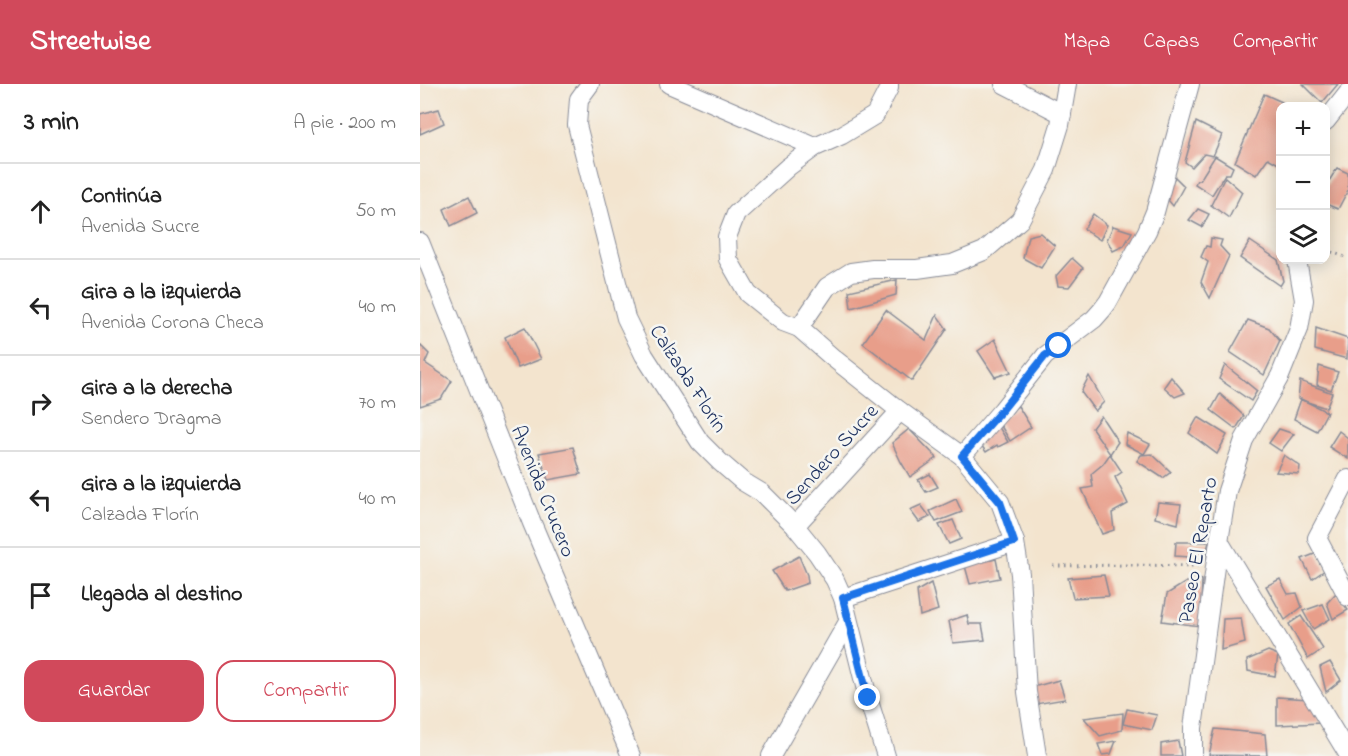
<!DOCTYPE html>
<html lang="es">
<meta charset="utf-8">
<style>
:root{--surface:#fff;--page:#f2f2f2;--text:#222;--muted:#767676;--line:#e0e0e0;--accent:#d1495b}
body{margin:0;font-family:"Indie Flower",sans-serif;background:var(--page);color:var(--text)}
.controls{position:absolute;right:18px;top:18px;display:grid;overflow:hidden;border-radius:12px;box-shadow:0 3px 15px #0003}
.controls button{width:54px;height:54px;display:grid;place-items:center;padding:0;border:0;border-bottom:2px solid var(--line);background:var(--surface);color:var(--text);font:30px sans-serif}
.stop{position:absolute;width:18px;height:18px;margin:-14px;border:4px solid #1a73e8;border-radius:50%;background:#fff}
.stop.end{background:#1a73e8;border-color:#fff;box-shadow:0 2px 6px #0008}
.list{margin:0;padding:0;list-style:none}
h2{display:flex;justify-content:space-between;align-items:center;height:78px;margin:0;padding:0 24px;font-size:26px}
h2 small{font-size:20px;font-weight:400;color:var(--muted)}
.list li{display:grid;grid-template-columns:39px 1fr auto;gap:18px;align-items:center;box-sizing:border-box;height:96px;padding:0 24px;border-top:2px solid var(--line)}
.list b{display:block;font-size:22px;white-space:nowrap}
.list p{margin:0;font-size:20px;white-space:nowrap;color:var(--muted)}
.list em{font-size:20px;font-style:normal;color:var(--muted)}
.actions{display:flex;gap:12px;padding:18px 24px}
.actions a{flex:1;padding:14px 0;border:2px solid var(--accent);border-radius:18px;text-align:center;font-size:21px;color:var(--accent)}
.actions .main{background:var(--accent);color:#fff}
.icon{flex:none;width:33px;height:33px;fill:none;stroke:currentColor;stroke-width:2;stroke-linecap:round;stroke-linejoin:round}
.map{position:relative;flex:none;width:928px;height:672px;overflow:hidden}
header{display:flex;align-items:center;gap:36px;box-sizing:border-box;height:84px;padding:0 30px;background:var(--accent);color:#fff}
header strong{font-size:28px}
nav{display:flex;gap:33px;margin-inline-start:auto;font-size:21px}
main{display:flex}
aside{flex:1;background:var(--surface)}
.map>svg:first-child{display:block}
.building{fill:#e89e8a}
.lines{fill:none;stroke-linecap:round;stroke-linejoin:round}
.minor-casing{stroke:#878a96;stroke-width:20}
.path{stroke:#878a96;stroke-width:3;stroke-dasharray:1.5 4.5;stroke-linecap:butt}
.minor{stroke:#fff;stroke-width:18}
.route{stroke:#1a73e8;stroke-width:8}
.labels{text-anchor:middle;stroke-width:5;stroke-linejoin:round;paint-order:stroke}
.street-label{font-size:21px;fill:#1b2f5e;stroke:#f6f6f2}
</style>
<header>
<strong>Streetwise</strong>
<nav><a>Mapa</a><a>Capas</a><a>Compartir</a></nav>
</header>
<main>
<aside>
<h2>3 min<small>A pie · 200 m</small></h2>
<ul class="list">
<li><svg class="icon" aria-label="ahead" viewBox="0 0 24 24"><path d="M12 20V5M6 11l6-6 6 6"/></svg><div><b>Continúa</b><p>Avenida Sucre</p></div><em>50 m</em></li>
<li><svg class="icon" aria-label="left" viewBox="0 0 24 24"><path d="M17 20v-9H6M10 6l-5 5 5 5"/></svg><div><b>Gira a la izquierda</b><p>Avenida Corona Checa</p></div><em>40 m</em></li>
<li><svg class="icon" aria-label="right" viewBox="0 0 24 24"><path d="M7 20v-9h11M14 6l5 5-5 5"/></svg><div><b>Gira a la derecha</b><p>Sendero Dragma</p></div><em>70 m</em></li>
<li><svg class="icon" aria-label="left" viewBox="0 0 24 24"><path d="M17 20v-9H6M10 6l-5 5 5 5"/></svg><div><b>Gira a la izquierda</b><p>Calzada Florín</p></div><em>40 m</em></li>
<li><svg class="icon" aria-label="arrive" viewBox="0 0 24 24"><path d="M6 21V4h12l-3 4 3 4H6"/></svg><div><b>Llegada al destino</b></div></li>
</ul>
<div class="actions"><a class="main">Guardar</a><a>Compartir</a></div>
</aside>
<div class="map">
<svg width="928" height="672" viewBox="0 0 928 672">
<rect width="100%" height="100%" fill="#f6f6f2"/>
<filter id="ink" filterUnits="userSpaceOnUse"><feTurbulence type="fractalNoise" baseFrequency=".0167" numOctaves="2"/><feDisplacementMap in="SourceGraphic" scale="12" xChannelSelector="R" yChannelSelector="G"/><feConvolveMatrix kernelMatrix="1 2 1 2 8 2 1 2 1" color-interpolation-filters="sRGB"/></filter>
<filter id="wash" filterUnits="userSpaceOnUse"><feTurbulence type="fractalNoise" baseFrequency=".008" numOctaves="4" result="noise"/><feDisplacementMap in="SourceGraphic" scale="24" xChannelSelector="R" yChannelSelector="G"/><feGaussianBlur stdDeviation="1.35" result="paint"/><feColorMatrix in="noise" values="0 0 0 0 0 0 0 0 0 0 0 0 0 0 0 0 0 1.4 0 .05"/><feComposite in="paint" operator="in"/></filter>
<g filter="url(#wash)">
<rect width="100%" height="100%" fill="#f3e4ce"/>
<g id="blocks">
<g class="building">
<polygon points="883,0 918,0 902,19"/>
<polygon points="844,10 871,22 860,22 860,81 848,74 836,91 815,78"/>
<polygon points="19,25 24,39 0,50 0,30"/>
<polygon points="776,38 802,51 793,72 784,70 772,83 765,78"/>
<polygon points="795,72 813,83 810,90 805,90 792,111 775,100 777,96 780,96"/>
<polygon points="917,84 928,89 928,106 918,125 906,120 906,102"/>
<polygon points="755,93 764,102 753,122 744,111"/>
<polygon points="805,93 822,108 809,134 791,121"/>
<polygon points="49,112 57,129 31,142 24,125"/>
<polygon points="778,125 789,130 782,143 769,136"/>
<polygon points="673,130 687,141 680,156 664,145"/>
<polygon points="693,142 712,148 704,162 693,167 687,156"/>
<polygon points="620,149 635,162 621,184 603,174 608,152"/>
<polygon points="791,154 802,156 800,162 809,172 790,214 781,198 788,178 781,173 786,162 790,163"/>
<polygon points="830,157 858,176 863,197 860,202 820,174"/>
<polygon points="652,174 663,184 649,203 638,202 636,192"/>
<polygon points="477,196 476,211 431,224 429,207"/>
<polygon points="466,226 506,256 517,231 527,245 492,297 443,259"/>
<polygon points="828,236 849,244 860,257 844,291 810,268"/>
<polygon points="105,243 121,275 98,284 85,253"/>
<polygon points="896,244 928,255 927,275 895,266"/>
<polygon points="575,255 591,288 575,293 558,267"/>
<polygon points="0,261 9,270 5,279 32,297 21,315 0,322"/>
<polygon points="805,281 837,307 831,317 799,295"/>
<polygon points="899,282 918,288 911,306 897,301"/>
<polygon points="669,292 684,318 675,327 661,308"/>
<polygon points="751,293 765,309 755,313 744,303"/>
<polygon points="880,297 912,309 906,324 878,315"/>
<polygon points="800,310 824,332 816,345 791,326"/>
<polygon points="881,315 907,328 897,347 874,335"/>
<polygon points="598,322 611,343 590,357 578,337"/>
<polygon points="681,332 698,358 690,370 672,344"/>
<polygon points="778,333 807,351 797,370 769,349"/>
<polygon points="577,340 588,358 578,363 577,361 566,368 559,358"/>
<polygon points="489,345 517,374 490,393 481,378 472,359"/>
<polygon points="859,345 874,350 861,367 849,359"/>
<polygon points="919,347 928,354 928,375 909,363"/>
<polygon points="707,349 730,360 724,370 705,360"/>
<polygon points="153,363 161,390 128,396 119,369"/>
<polygon points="690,370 702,388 695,393 708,420 692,429 694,446 682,450 662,405 673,403 671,390 683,380"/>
<polygon points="732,370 751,388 743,394 717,377 721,371"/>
<polygon points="864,371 880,382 879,390 856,388"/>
<polygon points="510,390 518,403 506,408 498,396"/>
<polygon points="536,415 542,428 516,438 510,427"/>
<polygon points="738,418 761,420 758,440 735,434"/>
<polygon points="501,421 510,433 499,438 490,426"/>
<polygon points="533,436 541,455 529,460 519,441"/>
<polygon points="756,458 789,458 785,474 755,472"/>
<polygon points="897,469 905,486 892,495 882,475"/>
<polygon points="379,472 387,491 388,499 365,507 352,487"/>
<polygon points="576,475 580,494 550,500 545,482"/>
<polygon points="684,491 689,512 653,514 648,494"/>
<polygon points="774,493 782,496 780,542 742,537 747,510"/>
<polygon points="860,495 868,510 877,509 882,523 865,536 846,502"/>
<polygon points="511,499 518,526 500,532 497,507"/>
<polygon points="916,509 928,526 913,535 907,519"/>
<polygon points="903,520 910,535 893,545 883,527"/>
<polygon points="547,531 549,540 562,540 565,556 533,559 529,537"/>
<polygon points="881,532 903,565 888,575 869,540"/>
<polygon points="821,534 825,559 801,566 803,535"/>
<polygon points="848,567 858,571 855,592 828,587 827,576"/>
<polygon points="910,578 921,596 906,608 900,583"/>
<polygon points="639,596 645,615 616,620 613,603"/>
<polygon points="857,613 889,615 901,639 857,641"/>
<polygon points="707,625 737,631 732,646 703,640"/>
<polygon points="703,629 702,646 680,652 664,634"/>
<polygon points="795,645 845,650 847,672 789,671"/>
<polygon points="696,657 691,670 682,671 678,660"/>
<polygon points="758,657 761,672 741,672 741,660"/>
</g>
</g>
</g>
<g filter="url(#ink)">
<use href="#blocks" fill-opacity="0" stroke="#878a96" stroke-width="1.5"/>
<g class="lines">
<defs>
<g id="minor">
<polyline points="170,0 159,15 157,41 206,234 224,271 280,358 300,378 322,397 342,409 375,442 397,469 415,496 423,514 448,614 466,672"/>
<polyline points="249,0 395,63"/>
<polyline points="469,0 469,4 455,31 422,51 395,63 368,83 316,130 307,153 308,175 328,210 363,238 379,244 412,273 480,327 542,372 580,418 595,458 600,490 607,608 617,672"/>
<polyline points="584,0 642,30"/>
<polyline points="906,37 928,9"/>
<polyline points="0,158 112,439 211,672"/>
<polyline points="379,244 407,203 431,188 453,185 497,185 532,180 564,167 600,136 626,86 640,41 647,0"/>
<polyline points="542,372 582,326 625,272 674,235 682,226 688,218 727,147 735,128 770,0"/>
<polyline points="928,395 897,454 928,513"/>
<polyline points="375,442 480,327"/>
<polyline points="799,457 928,670"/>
<polyline points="423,514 595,458"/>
<polyline points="351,672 428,538"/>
<polyline points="773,672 773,644 795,483 807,407 824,356 860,292 879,245 884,216 877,176"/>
</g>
</defs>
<use href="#minor" class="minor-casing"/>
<g class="path">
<polyline points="906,166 928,174"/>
<polyline points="633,482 710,481 778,482"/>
</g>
<use href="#minor" class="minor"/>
</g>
</g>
<g class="lines" filter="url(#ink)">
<polyline class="route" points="448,614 423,514 594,458 580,418 542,372 582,326 625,272 639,262"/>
</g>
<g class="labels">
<g class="street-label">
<text transform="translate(269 294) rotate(57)" y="7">Calzada Florín</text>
<text transform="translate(411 370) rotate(-48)" y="7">Sendero Sucre</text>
<text transform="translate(124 407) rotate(68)" y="7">Avenida Crucero</text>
<text transform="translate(777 466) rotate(-80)" y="7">Paseo El Reparto</text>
</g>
</g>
</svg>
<div class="controls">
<button>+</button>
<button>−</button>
<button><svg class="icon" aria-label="layers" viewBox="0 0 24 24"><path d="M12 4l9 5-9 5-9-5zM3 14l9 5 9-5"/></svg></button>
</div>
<div class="stop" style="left:639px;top:262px"></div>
<div class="stop end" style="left:448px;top:614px"></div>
</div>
</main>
